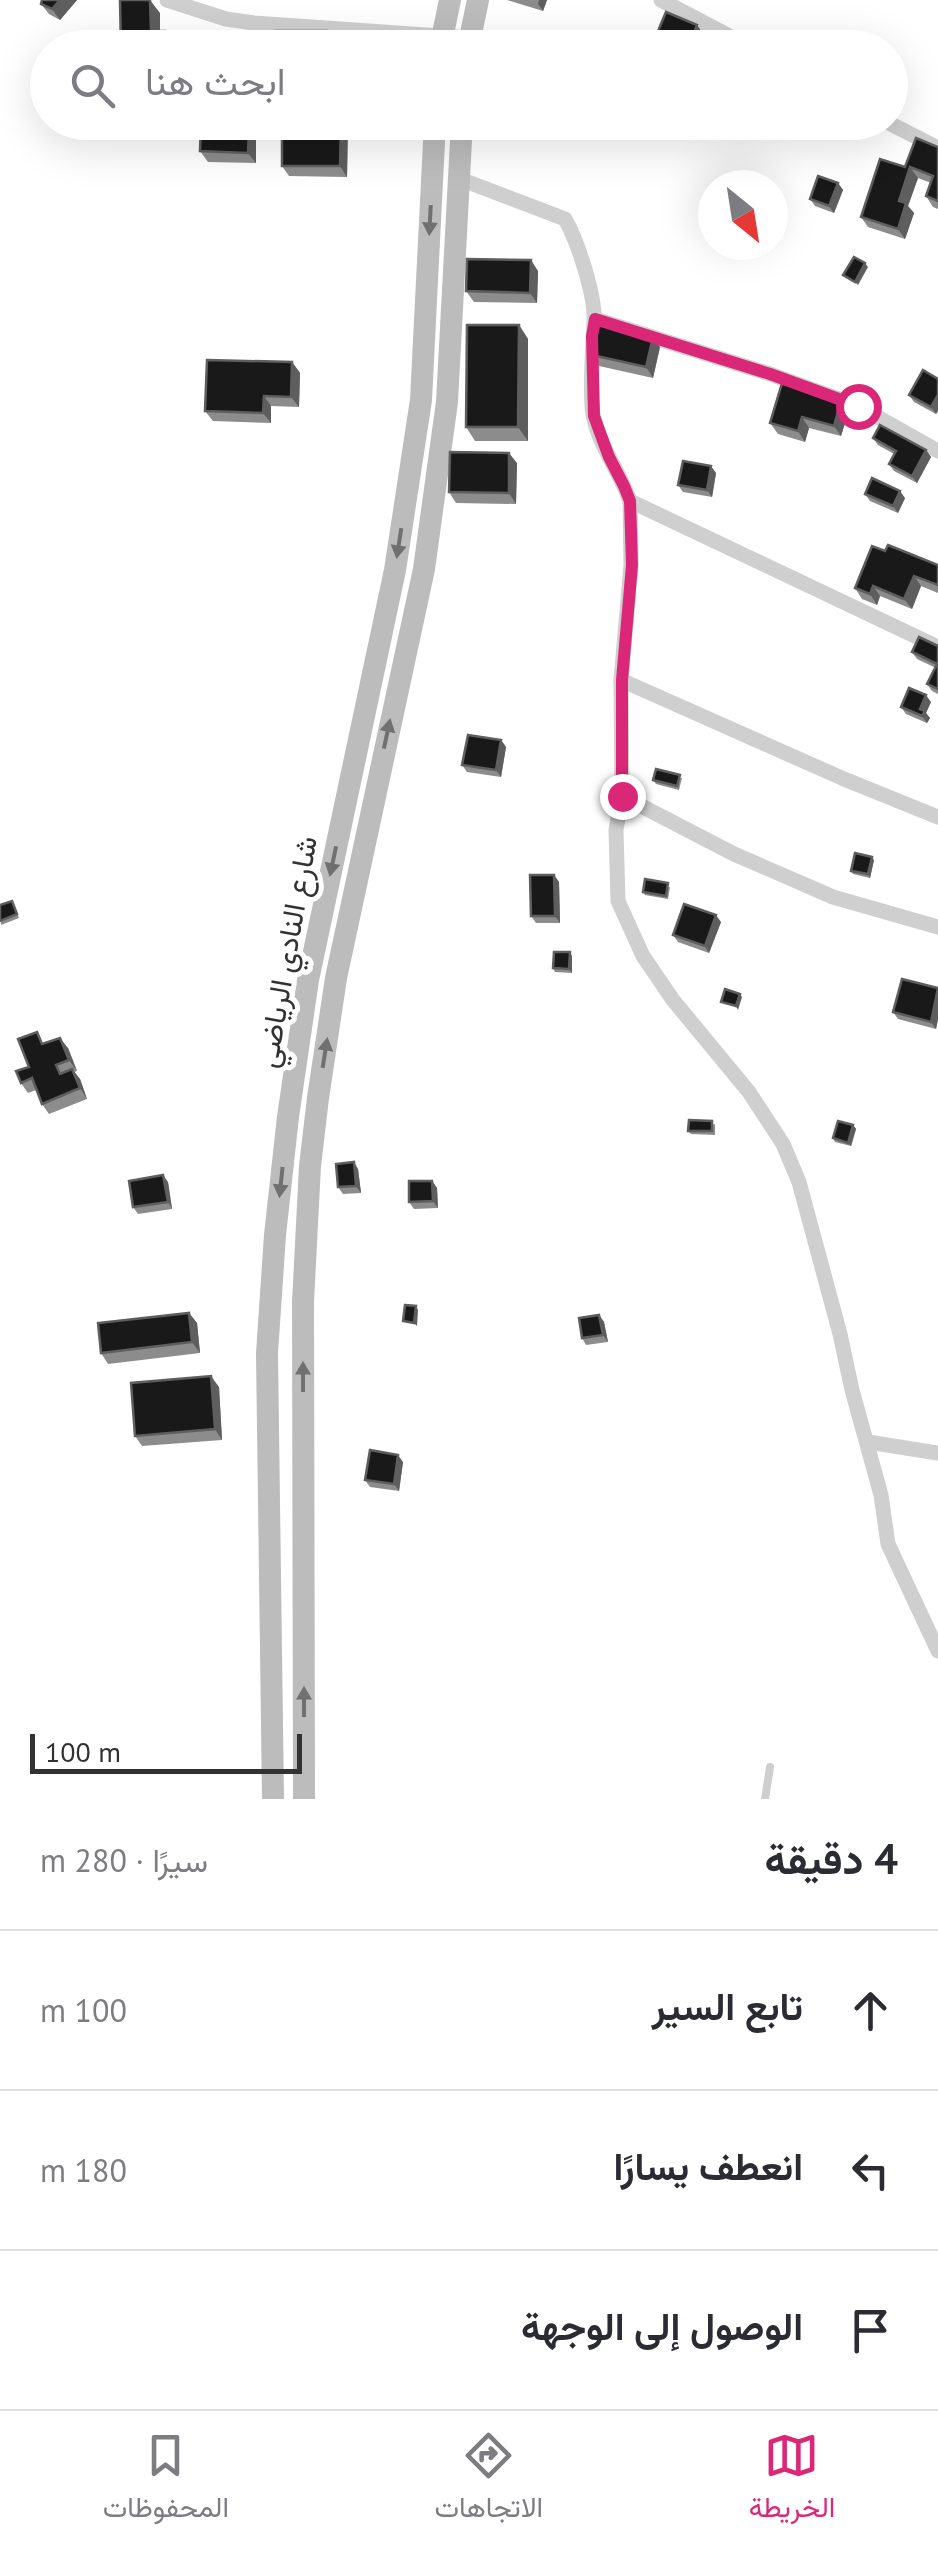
<!DOCTYPE html>
<html lang="ar">
<meta charset="utf-8">
<style>
:root{--surface:#fff;--page:#f2f2f3;--text:#2b2b33;--muted:#7c7c81;--line:#e1e1e2;--accent:#db2777}
body{margin:0;font-family:"PT Sans",Vazirmatn,sans-serif;background:var(--page);color:var(--text);direction:rtl}
.compass{position:absolute;left:698px;top:170px;width:90px;height:90px;border-radius:50%;background:var(--surface);box-shadow:0 10px 40px #0002;rotate:150deg}
.scale{position:absolute;left:30px;bottom:25px;width:272px;box-sizing:border-box;padding-left:10px;border:5px solid #323232;border-top:0;font-size:28px;line-height:35px;white-space:nowrap;color:#323232;-webkit-text-stroke:8px #fff;paint-order:stroke}
.stop{position:absolute;width:30px;height:30px;margin:-22px;border:8px solid #db2777;border-radius:50%;background:#fff}
.stop.end{background:#db2777;border-color:#fff;box-shadow:0 2px 10px #0008}
.list{margin:0;padding:0;list-style:none}
h2{display:flex;justify-content:space-between;align-items:center;height:130px;margin:0;padding:0 40px;font-size:42px}
h2 small{font-size:32px;font-weight:400;color:var(--muted)}
.list li{display:grid;grid-template-columns:65px 1fr auto;gap:30px;align-items:center;box-sizing:border-box;height:160px;padding:0 40px;border-top:2px solid var(--line)}
.list b{display:block;font-size:38px;white-space:nowrap}
.list em{font-size:32px;font-style:normal;color:var(--muted)}
.icon{flex:none;width:55px;height:55px;fill:none;stroke:currentColor;stroke-width:2;stroke-linecap:round;stroke-linejoin:round}
.map{position:relative;flex:none;width:938px;height:1799px;overflow:hidden;direction:ltr}
.search{position:absolute;background:var(--surface);box-shadow:0 10px 40px #0002;left:30px;right:30px;top:30px;height:110px;display:flex;align-items:center;gap:25px;box-sizing:border-box;padding:0 35px;border-radius:55px;color:var(--muted);font-size:38px}
.sheet{height:610px;background:var(--surface)}
nav{display:flex;justify-content:space-around;align-items:center;box-sizing:border-box;height:140px;border-top:2px solid var(--line);background:var(--surface);font-size:28px;color:var(--muted)}
nav a{display:grid;justify-items:center;gap:5px}
nav .on{color:var(--accent)}
.map>svg:first-child{display:block}
.lines{fill:none;stroke-linecap:round;stroke-linejoin:round}
.lane{stroke:#cfcfcf;stroke-width:8}
.street{stroke:#cfcfcf;stroke-width:15}
.secondary{stroke:#bcbcbc;stroke-width:22}
.wall{fill:#8c8c8c}
.shaded-wall{fill:#5e5e5e}
.building{fill:#191919;stroke:#5e5e5e;stroke-width:2.5}
.oneway{fill:#707070}
.route{stroke:#db2777;stroke-width:12}
.labels{text-anchor:middle;stroke-width:10;stroke-linejoin:round;paint-order:stroke}
.street-label{font-size:30px;fill:#323232;stroke:#fff}
</style>
<div class="map">
<svg width="938" height="1799" viewBox="0 0 938 1799">
<rect width="100%" height="100%" fill="#fff"/>
<g class="lines">
<polyline class="lane" points="765,1799 770,1767"/>
<g class="street">
<polyline points="167,0 226,19 254,23 469,38"/>
<polyline points="661,0 752,48"/>
<polyline points="887,122 938,148"/>
<path d="M460,179L565,219C578,242 596,297 594,323C593,350 589,389 593,415C599,446 620,472 630,501L938,647"/>
<polyline points="595,319 770,374 858,406 938,451"/>
<polyline points="630,501 631,565 621,680 622,796 616,830 618,901 643,956 673,1000 749,1092 783,1144 799,1182 840,1334 852,1390 881,1495 888,1544 938,1651"/>
<polyline points="621,680 844,779 938,817"/>
<polyline points="622,796 734,854 833,897 938,927"/>
<polyline points="868,1442 938,1453"/>
</g>
<g class="secondary">
<polyline points="440,48 450,0"/>
<polyline points="468,48 478,0"/>
<polyline points="273,1799 267,1353 275,1235 288,1117 308,980 395,570 421,400 435,122"/>
<polyline points="304,1799 303,1302 310,1166 318,1098 336,978 424,569 447,402 462,122"/>
</g>
</g>
<g class="wall">
<polygon points="42,0 77,0 60,20 49,14 41,4"/>
<polygon points="507,0 547,0 543,11"/>
<polygon points="107,122 176,122 176,135 116,136"/>
<polygon points="201,122 348,122 347,177 289,176 282,166 282,140 256,139 256,163 208,162 200,151"/>
<polygon points="515,122 513,140 482,138 477,131"/>
<polygon points="938,147 938,209 933,207 926,196 931,183 918,178 908,206 914,213 905,239 868,227 861,217 905,167"/>
<polygon points="838,183 843,190 834,213 815,206 810,199"/>
<polygon points="538,271 537,303 474,302 466,291"/>
<polygon points="519,325 528,339 528,441 475,441 466,427"/>
<polygon points="660,347 653,378 599,366 592,355"/>
<polygon points="292,362 300,373 299,407 271,406 271,423 213,421 205,411"/>
<polygon points="938,379 938,411 936,414 914,402 909,395"/>
<polygon points="842,396 850,407 841,436 809,428 805,442 778,434 770,423"/>
<polygon points="873,438 926,450 931,457 917,483 894,471 889,464 894,454 878,445"/>
<polygon points="517,463 516,504 456,503 449,492"/>
<polygon points="716,473 712,497 683,492 678,485"/>
<polygon points="865,494 905,498 898,513 870,501"/>
<polygon points="885,551 938,565 938,593 921,586 912,609 880,596 877,605 862,599 855,588"/>
<polygon points="938,646 938,694 932,691 927,684 936,668 917,659 912,652"/>
<polygon points="931,702 926,713 930,718 927,723 906,714 901,707"/>
<polygon points="501,740 506,747 501,777 467,772 462,765"/>
<polygon points="682,778 679,790 656,784 653,780"/>
<polygon points="874,860 870,878 853,874 851,871"/>
<polygon points="554,875 559,882 560,923 536,923 531,916"/>
<polygon points="670,887 668,899 645,895 643,892"/>
<polygon points="14,904 19,918 1,925 0,905"/>
<polygon points="721,922 709,953 678,942 673,935"/>
<polygon points="572,956 572,973 555,972 553,968"/>
<polygon points="938,988 938,1019 936,1029 898,1019 893,1012"/>
<polygon points="45,1043 68,1048 77,1071 74,1072 80,1079 87,1099 49,1114 42,1104 36,1090 28,1093 21,1083 29,1067"/>
<polygon points="715,1124 715,1135 691,1134 688,1131"/>
<polygon points="853,1125 856,1129 851,1146 835,1142 833,1138"/>
<polygon points="358,1169 361,1193 343,1194 338,1187"/>
<polygon points="432,1181 437,1188 438,1208 414,1209 409,1202"/>
<polygon points="168,1182 172,1209 138,1214 133,1207"/>
<polygon points="189,1313 197,1323 200,1353 108,1364 101,1353"/>
<polygon points="599,1315 604,1322 608,1342 586,1345 582,1338"/>
<polygon points="219,1387 222,1440 142,1446 135,1436"/>
<polygon points="403,1462 399,1491 370,1487 365,1480"/>
</g>
<g class="shaded-wall">
<polygon points="60,0 77,0 60,20 52,9"/>
<polygon points="150,0 160,13 160,45 151,31"/>
<polygon points="539,0 547,0 543,11 538,4"/>
<polygon points="697,25 702,32 695,48 688,48"/>
<polygon points="165,31 174,44 174,48 165,48"/>
<polygon points="327,31 335,41 335,48 327,48"/>
<polygon points="253,33 261,44 261,48 253,48"/>
<polygon points="167,122 176,122 176,135"/>
<polygon points="275,122 283,122 282,140 275,129"/>
<polygon points="341,122 348,122 347,177 340,166"/>
<polygon points="509,122 515,122 513,140 508,133"/>
<polygon points="249,129 256,139 256,163 248,153"/>
<polygon points="910,167 918,178 908,206 914,213 905,239 898,229 899,201"/>
<polygon points="838,183 843,190 834,213 829,206"/>
<polygon points="531,260 538,271 537,303 530,293"/>
<polygon points="865,263 868,267 858,285 855,282"/>
<polygon points="519,325 528,339 528,441 518,427"/>
<polygon points="653,337 660,347 653,378 646,367"/>
<polygon points="292,362 300,373 299,407 291,397"/>
<polygon points="938,395 938,411 936,414 931,407"/>
<polygon points="264,396 271,406 271,423 263,413"/>
<polygon points="842,396 850,407 841,436 834,426"/>
<polygon points="802,417 809,428 805,442 798,431"/>
<polygon points="926,450 931,457 917,483 912,476"/>
<polygon points="509,453 517,463 516,504 509,493"/>
<polygon points="711,466 716,473 712,497 707,490"/>
<polygon points="900,491 905,498 898,513 893,506"/>
<polygon points="914,576 921,586 912,609 904,599"/>
<polygon points="873,586 880,596 877,605 870,594"/>
<polygon points="926,695 931,702 926,713 930,718 927,723 922,716 920,709"/>
<polygon points="501,740 506,747 501,777 496,770"/>
<polygon points="872,857 874,860 870,878 868,874"/>
<polygon points="554,875 559,882 560,923 555,916"/>
<polygon points="716,915 721,922 709,953 705,946"/>
<polygon points="570,952 572,956 572,973 569,969"/>
<polygon points="938,993 938,1019 936,1029 931,1022"/>
<polygon points="740,994 742,997 738,1010 736,1006"/>
<polygon points="60,1038 68,1048 77,1071 69,1060"/>
<polygon points="72,1069 80,1079 87,1099 80,1088"/>
<polygon points="853,1125 856,1129 851,1146 848,1143"/>
<polygon points="354,1162 358,1169 361,1193 356,1186"/>
<polygon points="163,1175 168,1182 172,1209 168,1202"/>
<polygon points="432,1181 437,1188 438,1208 433,1201"/>
<polygon points="416,1306 418,1310 417,1326 414,1323"/>
<polygon points="189,1313 197,1323 200,1353 192,1342"/>
<polygon points="599,1315 604,1322 608,1342 603,1335"/>
<polygon points="211,1376 219,1387 222,1440 215,1429"/>
<polygon points="398,1455 403,1462 399,1491 394,1484"/>
</g>
<g class="building">
<polygon points="42,0 60,0 52,9 41,4"/>
<polygon points="120,0 150,0 151,31 165,31 165,48 121,48"/>
<polygon points="666,12 697,25 688,48 651,48"/>
<rect x="276" y="31" width="51" height="17"/>
<polygon points="253,33 253,48 202,48 202,34"/>
<polygon points="201,122 275,122 275,129 249,129 248,153 200,151"/>
<polygon points="282,122 341,122 340,166 282,166"/>
<polygon points="478,122 509,122 508,133 477,131"/>
<polygon points="916,138 938,147 938,201 926,196 933,176 910,167 899,201 906,203 898,229 861,217 880,159 905,167"/>
<polygon points="818,176 838,183 829,206 810,199"/>
<polygon points="854,257 865,263 855,282 843,275"/>
<polygon points="467,259 531,260 530,293 466,291"/>
<polygon points="467,325 519,325 518,427 466,427"/>
<polygon points="599,325 653,337 646,367 592,355"/>
<polygon points="207,360 292,362 291,397 264,396 263,413 205,411"/>
<polygon points="923,370 938,379 938,395 931,407 909,395"/>
<polygon points="783,380 842,396 834,426 802,417 798,431 770,423"/>
<polygon points="880,425 926,450 912,476 889,464 896,451 873,438"/>
<polygon points="450,452 509,453 509,493 449,492"/>
<polygon points="683,461 711,466 707,490 678,485"/>
<polygon points="872,478 900,491 893,506 865,494"/>
<polygon points="888,545 938,565 938,585 914,576 904,599 873,586 870,594 855,588 872,546 885,551"/>
<polygon points="919,637 938,646 938,689 927,684 937,664 912,652"/>
<polygon points="909,688 926,695 920,709 925,711 922,716 901,707"/>
<polygon points="468,735 501,740 496,770 462,765"/>
<polygon points="656,769 680,775 677,786 653,780"/>
<polygon points="855,853 872,857 868,874 851,871"/>
<polygon points="530,875 554,875 555,916 531,916"/>
<polygon points="645,879 668,883 666,896 643,892"/>
<polygon points="12,901 17,914 0,921 0,905"/>
<polygon points="684,904 716,915 705,946 673,935"/>
<polygon points="554,952 570,952 569,969 553,968"/>
<polygon points="902,979 938,988 931,1022 893,1012"/>
<polygon points="725,989 740,994 736,1006 721,1002"/>
<polygon points="37,1032 42,1044 60,1038 69,1060 56,1065 60,1074 72,1069 80,1088 42,1104 32,1078 21,1083 16,1071 29,1067 18,1039"/>
<polygon points="689,1120 712,1121 712,1131 688,1131"/>
<polygon points="838,1121 853,1125 848,1143 833,1138"/>
<polygon points="354,1162 356,1186 338,1187 336,1164"/>
<polygon points="163,1175 168,1202 133,1207 129,1181"/>
<polygon points="409,1181 432,1181 433,1201 409,1202"/>
<polygon points="405,1305 416,1306 414,1323 403,1321"/>
<polygon points="189,1313 192,1342 101,1353 98,1323"/>
<polygon points="599,1315 603,1335 582,1338 579,1318"/>
<polygon points="211,1376 215,1429 135,1436 131,1383"/>
<polygon points="370,1450 398,1455 394,1484 365,1480"/>
</g>
<defs><path id="oneway-solid" d="M-6-.8H1V-3.2L6.5 0L1 3.2V.8H-6Z" transform="scale(2.5)"/></defs>
<g class="oneway">
<use href="#oneway-solid" transform="translate(430 220) rotate(93)"/>
<use href="#oneway-solid" transform="translate(399 543) rotate(99)"/>
<use href="#oneway-solid" transform="translate(387 734) rotate(-78)"/>
<use href="#oneway-solid" transform="translate(333 861) rotate(102)"/>
<use href="#oneway-solid" transform="translate(325 1053) rotate(-81)"/>
<use href="#oneway-solid" transform="translate(281 1182) rotate(96)"/>
<use href="#oneway-solid" transform="translate(303 1377) rotate(-90)"/>
<use href="#oneway-solid" transform="translate(304 1702) rotate(-90)"/>
</g>
<g class="lines">
<polyline class="route" points="622,796 622,680 632,565 630,501 624,486 609,457 594,416 592,336 595,319 770,374 858,406"/>
</g>
<g class="labels">
<g class="street-label">
<text transform="translate(287 952) rotate(-80)" y="10">شارع النادي الرياضي</text>
</g>
</g>
</svg>
<svg class="compass" viewBox="-18 -18 36 36"><path d="M0-13l5 13h-10z" fill="#e53935"/><path d="M0 13l5-13h-10z" fill="#7c7c81"/></svg>
<div class="scale">100 m</div>
<div class="stop" style="left:858px;top:406px"></div>
<div class="stop end" style="left:622px;top:796px"></div>
<div class="search"><svg class="icon" aria-label="search" viewBox="0 0 24 24"><circle cx="10" cy="10" r="6"/><path d="M15 15l6 6"/></svg>ابحث هنا</div>
</div>
<section class="sheet">
<h2>4 دقيقة<small>سيرًا · 280 m</small></h2>
<ul class="list">
<li><svg class="icon" aria-label="ahead" viewBox="0 0 24 24"><path d="M12 20V5M6 11l6-6 6 6"/></svg><div><b>تابع السير</b></div><em>100 m</em></li>
<li><svg class="icon" aria-label="left" viewBox="0 0 24 24"><path d="M17 20v-9H6M10 6l-5 5 5 5"/></svg><div><b>انعطف يسارًا</b></div><em>180 m</em></li>
<li><svg class="icon" aria-label="arrive" viewBox="0 0 24 24"><path d="M6 21V4h12l-3 4 3 4H6"/></svg><div><b>الوصول إلى الوجهة</b></div></li>
</ul>
</section>
<nav>
<a class="on"><svg class="icon" aria-label="map" viewBox="0 0 24 24"><path d="M3 6l6-2 6 2 6-2v14l-6 2-6-2-6 2zM9 4v14M15 6v14"/></svg>الخريطة</a>
<a><svg class="icon" aria-label="directions" viewBox="0 0 24 24"><path d="M12 3l9 9-9 9-9-9zM9 14v-3h6M13 9l2 2-2 2"/></svg>الاتجاهات</a>
<a><svg class="icon" aria-label="saved" viewBox="0 0 24 24"><path d="M7 4h10v16l-5-4-5 4z"/></svg>المحفوظات</a>
</nav>
